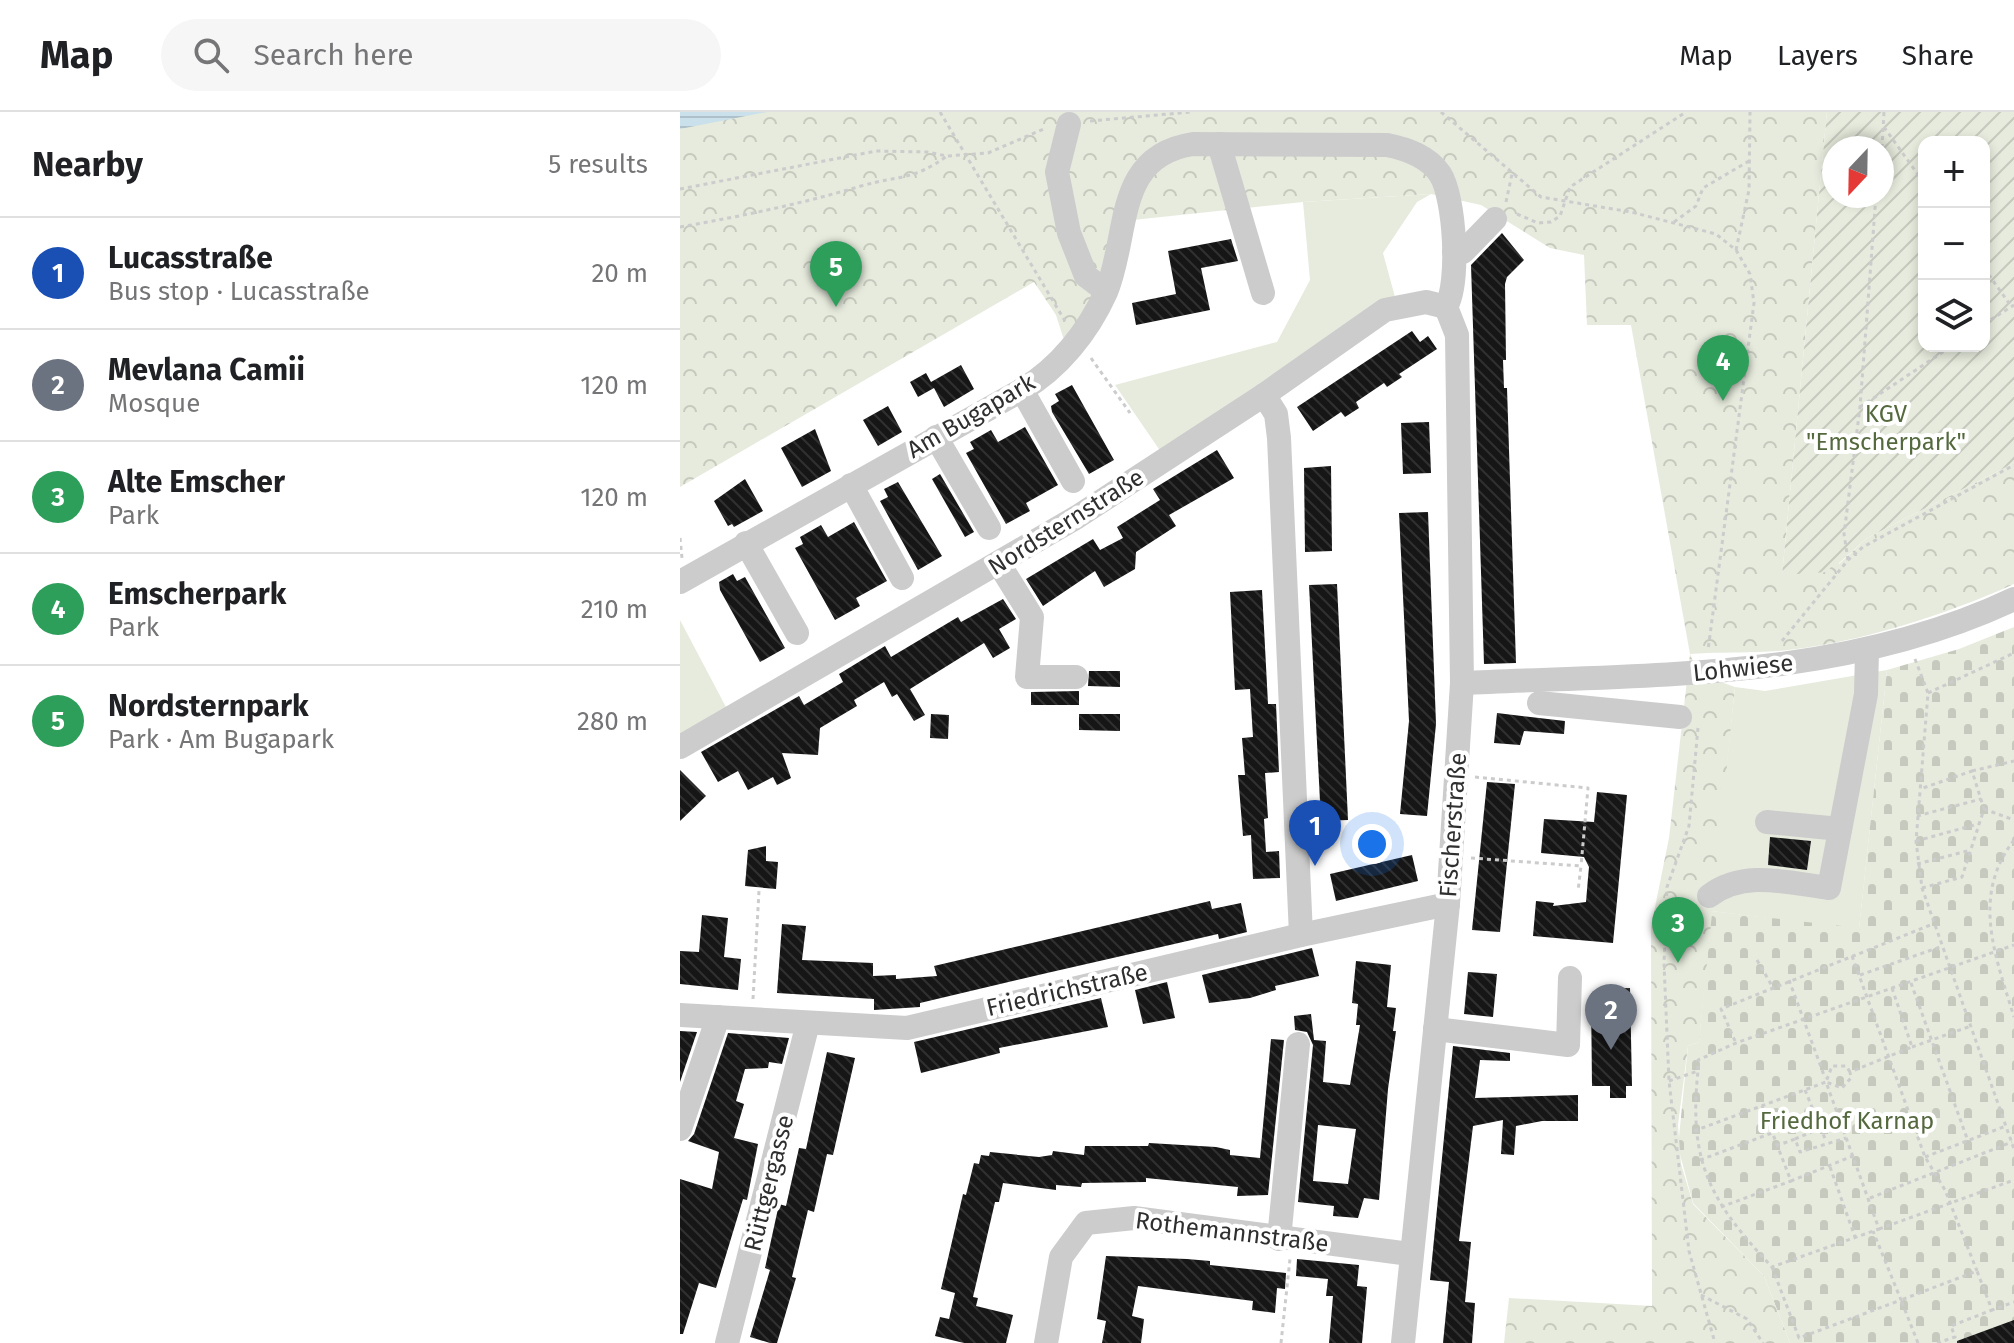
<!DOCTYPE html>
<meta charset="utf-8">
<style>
:root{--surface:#fff;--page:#f6f6f6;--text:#202124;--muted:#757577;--line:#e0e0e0;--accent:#b45309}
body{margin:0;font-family:"Fira Sans",sans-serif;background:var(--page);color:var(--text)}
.controls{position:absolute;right:24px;top:24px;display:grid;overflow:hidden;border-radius:16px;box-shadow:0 4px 12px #0003}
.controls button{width:72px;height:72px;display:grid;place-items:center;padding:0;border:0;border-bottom:2px solid var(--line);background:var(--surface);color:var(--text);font:40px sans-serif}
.compass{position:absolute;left:1142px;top:24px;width:72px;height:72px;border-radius:50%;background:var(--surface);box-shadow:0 4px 12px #0003;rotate:202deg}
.you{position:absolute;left:692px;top:732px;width:28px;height:28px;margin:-20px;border:6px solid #fff;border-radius:50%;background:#1a73e8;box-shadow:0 0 0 12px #1a73e833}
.badge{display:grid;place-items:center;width:52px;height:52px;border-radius:50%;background:var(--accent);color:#fff;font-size:26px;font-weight:700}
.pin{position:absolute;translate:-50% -66px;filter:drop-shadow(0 2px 4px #0008)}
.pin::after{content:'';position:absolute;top:42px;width:28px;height:24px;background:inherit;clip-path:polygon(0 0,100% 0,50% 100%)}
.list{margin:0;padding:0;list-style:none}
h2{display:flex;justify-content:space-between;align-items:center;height:104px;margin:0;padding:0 32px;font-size:34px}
h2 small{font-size:26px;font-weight:400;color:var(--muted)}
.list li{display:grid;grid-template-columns:52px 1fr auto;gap:24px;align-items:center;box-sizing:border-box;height:112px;padding:0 32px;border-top:2px solid var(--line)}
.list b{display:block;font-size:30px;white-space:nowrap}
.list p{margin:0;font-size:26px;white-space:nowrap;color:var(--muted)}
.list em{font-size:26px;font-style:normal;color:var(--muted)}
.icon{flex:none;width:44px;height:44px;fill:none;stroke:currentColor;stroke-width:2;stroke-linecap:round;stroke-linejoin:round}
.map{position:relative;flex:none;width:1334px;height:1231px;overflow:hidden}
header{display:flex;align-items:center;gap:48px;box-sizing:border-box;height:112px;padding:0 40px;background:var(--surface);border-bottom:2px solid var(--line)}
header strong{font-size:38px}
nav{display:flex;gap:44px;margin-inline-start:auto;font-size:28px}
.search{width:560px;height:72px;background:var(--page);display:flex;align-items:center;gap:20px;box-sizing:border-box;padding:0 28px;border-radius:44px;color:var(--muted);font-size:30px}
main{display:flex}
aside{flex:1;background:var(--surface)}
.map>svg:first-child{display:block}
.grass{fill:#e6ebdd}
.cemetery{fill:url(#cemetery-stones)}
.park{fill:url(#park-crowns)}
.garden{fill:url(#garden-furrows);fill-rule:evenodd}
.water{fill:url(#water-rules)}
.building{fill:url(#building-back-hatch);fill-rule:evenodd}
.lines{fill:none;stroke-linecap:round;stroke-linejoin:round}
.path{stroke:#ccc;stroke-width:3;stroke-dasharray:4 4;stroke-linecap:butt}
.minor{stroke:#ccc;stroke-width:24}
.labels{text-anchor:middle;stroke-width:8;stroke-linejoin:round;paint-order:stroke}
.park-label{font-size:24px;fill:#55693e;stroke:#fff}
.street-label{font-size:24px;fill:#2f2f2f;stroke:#fff}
</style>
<header>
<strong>Map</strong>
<div class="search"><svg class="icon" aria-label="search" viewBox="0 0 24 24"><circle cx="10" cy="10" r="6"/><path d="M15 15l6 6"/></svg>Search here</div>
<nav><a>Map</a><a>Layers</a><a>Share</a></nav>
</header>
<main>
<aside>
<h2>Nearby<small>5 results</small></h2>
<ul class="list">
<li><span class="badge" style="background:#1a4fb4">1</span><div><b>Lucasstraße</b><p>Bus stop · Lucasstraße</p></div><em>20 m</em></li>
<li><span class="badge" style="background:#6b7280">2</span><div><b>Mevlana Camii</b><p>Mosque</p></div><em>120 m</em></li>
<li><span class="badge" style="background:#2e9e5b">3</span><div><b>Alte Emscher</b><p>Park</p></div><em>120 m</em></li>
<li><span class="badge" style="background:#2e9e5b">4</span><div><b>Emscherpark</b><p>Park</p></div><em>210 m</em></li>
<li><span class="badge" style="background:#2e9e5b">5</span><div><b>Nordsternpark</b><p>Park · Am Bugapark</p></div><em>280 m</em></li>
</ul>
</aside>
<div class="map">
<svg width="1334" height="1231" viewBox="0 0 1334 1231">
<defs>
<pattern id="cemetery-stones" width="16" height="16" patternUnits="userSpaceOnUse" patternTransform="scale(2)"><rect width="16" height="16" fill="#e6ebdd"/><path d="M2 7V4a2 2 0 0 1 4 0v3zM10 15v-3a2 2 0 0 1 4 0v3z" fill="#c6cabe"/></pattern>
<pattern id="park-crowns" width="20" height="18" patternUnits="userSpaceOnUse" patternTransform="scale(2)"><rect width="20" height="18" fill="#e6ebdd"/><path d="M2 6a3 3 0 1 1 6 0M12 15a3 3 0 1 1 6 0" fill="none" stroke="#c6cabe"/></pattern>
<pattern id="garden-furrows" width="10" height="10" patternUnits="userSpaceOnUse" patternTransform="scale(2)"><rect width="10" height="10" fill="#e6ebdd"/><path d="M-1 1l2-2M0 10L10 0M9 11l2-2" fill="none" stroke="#c6cabe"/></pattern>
<pattern id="water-rules" width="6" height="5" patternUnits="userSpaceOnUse" patternTransform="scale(2)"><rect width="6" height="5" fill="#cae0ea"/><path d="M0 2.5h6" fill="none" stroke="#aec0c9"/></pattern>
<pattern id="building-back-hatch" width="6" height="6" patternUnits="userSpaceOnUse" patternTransform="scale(2)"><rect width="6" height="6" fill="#161616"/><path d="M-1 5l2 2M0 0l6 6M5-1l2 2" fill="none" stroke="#303030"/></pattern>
</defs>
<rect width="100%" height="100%" fill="#fff"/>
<g class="grass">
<polygon points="751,82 737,90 703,141 715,185 481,340 435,273 597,230 630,168 623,90"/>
<polygon points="0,508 47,597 0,623"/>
<polygon points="1207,558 1179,817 1031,799 1055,575 1085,579"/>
</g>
<polygon class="cemetery" points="1334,515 1334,1231 1110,1231 1084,1164 1013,1091 998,1035 1008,934 1019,930 1031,799 1179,816 1207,558 1279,537"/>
<path class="park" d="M0,0H1147L1102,463L1157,447L1159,452L1187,426L1334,351V472C1261,505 1158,538 1078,540C1055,541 1032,540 1010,542L1018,562L1055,575L1019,930L1008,934L998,1013L1001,1052L1013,1092L1084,1164L1110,1231H824L829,1186L972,1194L971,815L989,726L1010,542L951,213H907L904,143L870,136L801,93L751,82L623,90L434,110L411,194L384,228L376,203L354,170L0,375Z"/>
<path class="garden" d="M1147,0H1334V351L1187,426L1158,452L1157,448L1147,460L1102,463ZM1244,30H1304V234H1244ZM1154,36H1202V84H1154Z"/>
<polygon class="water" points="0,0 87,0 0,17"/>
<g class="building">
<polygon points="822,121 844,148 827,165 825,172 826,248 823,248 824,276 827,276 836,551 804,552 791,153"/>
<polygon points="551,127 558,149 521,156 530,198 456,213 452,191 496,182 488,139"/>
<polygon points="732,219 740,230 748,224 757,237 719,262 722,265 707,275 704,271 676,290 679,296 665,305 661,300 633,319 617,295"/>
<polygon points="281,253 294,277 264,295 254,276 238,285 230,270 246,261 251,270"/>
<polygon points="392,273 434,348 409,362 372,300 371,294 379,289 375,282"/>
<polygon points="208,294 222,320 198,334 183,308"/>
<polygon points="749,310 751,361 723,362 721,311"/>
<polygon points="345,315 378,373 346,391 350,399 326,412 286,341 294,337 290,330 311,318 318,330"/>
<polygon points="135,317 151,359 122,375 101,336"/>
<polygon points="537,338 554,366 489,403 496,414 456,440 455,457 424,475 415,459 363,494 346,467 413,427 420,438 443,426 437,415 480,388 473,377"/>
<polygon points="651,354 652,439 625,440 624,356"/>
<polygon points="260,362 294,420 285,425 252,367"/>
<polygon points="65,367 83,399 54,415 52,412 48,414 34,389"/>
<polygon points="218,370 262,444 238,458 200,389 208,385 204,377"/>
<polygon points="748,400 756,612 747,704 720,702 729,609 719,401"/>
<polygon points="174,410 207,469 176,486 180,494 155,508 115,436 123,432 120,425 141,413 148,425"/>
<polygon points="53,462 57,469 65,465 105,536 80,550 40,478 39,470"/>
<polygon points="657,472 668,708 641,709 629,473"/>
<polygon points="582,478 588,592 596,592 599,660 585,661 588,706 584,707 586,740 599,739 600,766 573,767 571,723 563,724 558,663 565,663 562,626 573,625 570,577 555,578 550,480"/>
<polygon points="323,487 336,507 319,517 330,536 313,546 304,531 230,577 245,603 234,609 217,582 212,585 204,570 174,588 177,594 140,616 138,643 102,641 111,666 97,673 93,665 68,678 58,659 38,670 21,640 119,584 124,593 163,570 159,562 205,534 211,545 278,505 281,510"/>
<polygon points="409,559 440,559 440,575 408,574"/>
<polygon points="399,579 399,593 351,593 351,580"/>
<polygon points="817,601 885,609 884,622 844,619 840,633 814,631"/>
<polygon points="251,602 269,603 268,627 250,626"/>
<polygon points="399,602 440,602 440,619 399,618"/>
<polygon points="0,658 26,684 0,709"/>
<polygon points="807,670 835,672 820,820 792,818"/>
<polygon points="917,680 947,683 933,831 853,824 856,789 874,791 873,794 906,790 908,766 909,755 904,745 861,741 864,707 914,710"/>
<polygon points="1090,725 1131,729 1127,758 1088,753"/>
<polygon points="86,734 86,749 98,750 96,777 65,774 68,738"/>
<polygon points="732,743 738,769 656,789 650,762"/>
<polygon points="530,789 532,797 561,791 567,820 539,827 538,822 367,861 240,891 240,895 194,898 194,887 97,881 102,812 126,814 122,848 193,851 193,864 216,863 216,867 257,864 254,854"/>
<polygon points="22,803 48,806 44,845 61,847 58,878 0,872 0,839 19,840"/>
<polygon points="632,836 639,864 595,874 596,878 570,886 529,891 522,863"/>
<path d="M676,849L711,853L707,895L716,896L713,919H716L708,977L699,1088L684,1086L678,1106L653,1104L654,1094L618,1090L633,933L627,920L615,918L614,904L631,902L634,928L646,929L643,970L670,973L680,913H676L678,892L672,891ZM638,1013L676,1017L668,1072L633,1069Z"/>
<polygon points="788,860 817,862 813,905 784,902"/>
<polygon points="487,870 495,906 463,912 455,878"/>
<polygon points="950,876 952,974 946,974 946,986 930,986 930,974 912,974 911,881 920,881 920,877"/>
<polygon points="421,886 428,915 319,936 320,941 241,961 234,930"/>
<polygon points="0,919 17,920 0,970"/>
<polygon points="48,921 109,926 102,952 89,950 88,956 65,957 56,989 64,992 54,1026 78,1032 67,1088 63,1087 36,1176 19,1171 3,1222 0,1222 0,1067 32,1077 39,1040 8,1029 14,1022"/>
<polygon points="591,927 604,928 588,1083 557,1084 558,1075 466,1066 466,1070 402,1071 401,1075 376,1073 376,1078 323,1071 319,1090 315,1090 293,1185 298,1186 296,1194 333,1203 326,1231 284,1231 255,1224 260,1205 269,1207 275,1181 261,1177 283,1082 286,1083 294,1051 299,1052 301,1043 309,1044 310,1040 359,1045 372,1043 373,1039 404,1043 405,1034 468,1034 469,1031 536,1035 550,1038 550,1043 580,1046"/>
<polygon points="773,934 830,941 830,949 800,948 795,986 898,983 898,1009 862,1009 836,1014 834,1043 821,1042 823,1008 793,1014 779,1129 791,1130 785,1190 795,1191 792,1231 763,1231 769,1170 750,1168"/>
<polygon points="147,940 175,946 153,1043 147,1042 134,1100 128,1098 112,1165 116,1166 102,1214 97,1231 90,1231 70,1225 90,1158 85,1156 99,1092 106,1094 119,1036 126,1037"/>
<polygon points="426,1144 507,1147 530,1149 530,1153 606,1161 605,1177 597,1176 595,1201 572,1198 573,1189 458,1174 452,1204 464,1207 461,1231 422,1231 426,1209 417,1207"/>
<polygon points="617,1147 679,1153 677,1174 687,1175 682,1231 649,1231 653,1184 646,1184 648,1167 616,1164"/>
<polygon points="1334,1208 1334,1231 1277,1231 1277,1229"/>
</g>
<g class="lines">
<g class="path">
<polyline points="260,0 385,209"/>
<polyline points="761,0 861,85 951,100 1036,122 1056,138 1070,162 1074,191 1028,538"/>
<polyline points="410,9 511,0"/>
<polyline points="1204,15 1244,71"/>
<polyline points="1202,36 1204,0"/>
<polyline points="0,77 196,39 247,40 267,44 308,41 366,16"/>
<polyline points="826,90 832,62"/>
<polyline points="837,102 858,111 871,110 880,104 890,75 1006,0"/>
<polyline points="994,110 1016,94 1023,76 1069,49"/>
<path d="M0,115C62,104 121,92 181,74C220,63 232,69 267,44"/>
<polyline points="1056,138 1069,78 1070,0"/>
<polyline points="1304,156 1331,194"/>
<polyline points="1304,212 1334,193"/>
<polyline points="411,246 450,301"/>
<polyline points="1180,295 1272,234"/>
<polyline points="0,426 2,446"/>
<polyline points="1168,448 1164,422 1180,295 1196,84"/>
<polyline points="1102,529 1168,448 1183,435 1334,353"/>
<polyline points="1235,547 1248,581 1236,729 1242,776 1334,1037"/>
<polyline points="1248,581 1334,541"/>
<polyline points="1018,616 1009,714 987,775 984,851 989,969 1009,1139 1035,1231"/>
<polyline points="1292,659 1334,649"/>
<polyline points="795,665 908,676 901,754"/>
<polyline points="1304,697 1334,708"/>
<polyline points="1237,704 1301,687"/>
<path d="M1334,728C1291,784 1315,843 1334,905"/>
<polyline points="1236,729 1298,712"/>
<polyline points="791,746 901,754 898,779"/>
<polyline points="1237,752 1291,738"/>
<polyline points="1242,776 1282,765 1304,697 1292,659 1243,676"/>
<polyline points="1172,844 1245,1045 1265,1078 1297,1159"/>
<polyline points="1077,848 1092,874"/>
<polyline points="1180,863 1260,835"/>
<polyline points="1109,868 1145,966"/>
<polyline points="1231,871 1288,1029"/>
<polyline points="73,887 79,779"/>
<polyline points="1055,929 1041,897 1253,812"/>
<polyline points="1232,935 1291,914"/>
<polyline points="1170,960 1166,954 1152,954 1146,970 1162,976 1171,966 1170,960 1232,935 1212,876"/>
<polyline points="989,969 1018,959 1018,948 1056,931 1334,833"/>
<polyline points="1125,978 1146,1029"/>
<polyline points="1082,994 1111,1069 1173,1044"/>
<path d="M1014,1019L1146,970L1199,1117L1092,1155C1031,1090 1008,1051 1018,959"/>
<polyline points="1115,1027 1141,1016"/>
<polyline points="1096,1034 1115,1027 1120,1040 1166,1026"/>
<polyline points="1245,1045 1326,1014"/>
<polyline points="1020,1048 1092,1021"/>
<polyline points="1150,1055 1175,1125"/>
<polyline points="1190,1086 1332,1030"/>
<polyline points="1041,1095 1111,1069"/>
<polyline points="1199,1117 1334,1068"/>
<polyline points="1092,1155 1119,1226 1221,1188 1193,1119"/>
<polyline points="1021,1183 1067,1207 1083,1231"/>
<polyline points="601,1231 610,1147"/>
<polyline points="1238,1231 1221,1188 1297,1159 1312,1198 1334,1190"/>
<polyline points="1257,1231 1275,1225 1271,1214 1312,1198"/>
</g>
<g class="minor">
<polyline points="389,12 377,60 389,121 406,164 426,179"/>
<polyline points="539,32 583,181"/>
<polyline points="774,140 783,140 815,107"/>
<polyline points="342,278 393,369"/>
<polyline points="584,283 596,302 599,326 621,823"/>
<polyline points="256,325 309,416"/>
<polyline points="171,373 222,466"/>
<polyline points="66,431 117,521"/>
<polyline points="319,452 352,505 347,565 396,565"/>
<path d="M0,470L342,278C379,256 408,220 426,180C450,123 433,44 513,32L707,33C727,37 748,44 760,62C775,85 780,171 766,195"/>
<path d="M782,571C969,562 1161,569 1334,487"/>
<polyline points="859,591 1000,605"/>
<polyline points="0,635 397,405 584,283 705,198 746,190 766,195"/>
<polyline points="1087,710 1160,717"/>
<path d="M1029,784C1064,757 1108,771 1149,776L1186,582L1187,538"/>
<polyline points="0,903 227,916 621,823 768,792"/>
<polyline points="755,917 888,933 890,866"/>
<polyline points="0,1017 38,905"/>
<polyline points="599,1127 618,932"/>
<polyline points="47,1231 128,911"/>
<polyline points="366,1231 381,1145 406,1111 454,1106 730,1142"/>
<polyline points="723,1231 768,792 782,571 777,223 766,195"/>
</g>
</g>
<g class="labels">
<g class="park-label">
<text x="1206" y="310">KGV<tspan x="1206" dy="28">"Emscherpark"</tspan></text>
<text x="1167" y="1017">Friedhof Karnap</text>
</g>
<g class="street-label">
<text transform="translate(291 304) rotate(-30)" y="8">Am Bugapark</text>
<text transform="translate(386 410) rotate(-32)" y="8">Nordsternstraße</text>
<text transform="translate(1063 556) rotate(-6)" y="8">Lohwiese</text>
<text transform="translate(773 713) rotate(-86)" y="8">Fischerstraße</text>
<text transform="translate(387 878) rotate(-13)" y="8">Friedrichstraße</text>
<text transform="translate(89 1071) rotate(-76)" y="8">Rüttgergasse</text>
<text transform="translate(552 1120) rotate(7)" y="8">Rothemannstraße</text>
</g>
</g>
</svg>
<div class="controls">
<button>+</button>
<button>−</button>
<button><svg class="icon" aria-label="layers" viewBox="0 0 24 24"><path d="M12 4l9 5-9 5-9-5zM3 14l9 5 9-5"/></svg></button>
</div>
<svg class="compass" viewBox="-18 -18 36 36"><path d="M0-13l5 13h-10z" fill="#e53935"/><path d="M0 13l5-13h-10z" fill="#757577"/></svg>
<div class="you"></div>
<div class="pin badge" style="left:635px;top:754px;background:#1a4fb4">1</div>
<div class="pin badge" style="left:931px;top:938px;background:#6b7280">2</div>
<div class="pin badge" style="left:998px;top:851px;background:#2e9e5b">3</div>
<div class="pin badge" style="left:1043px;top:289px;background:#2e9e5b">4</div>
<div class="pin badge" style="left:156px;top:195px;background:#2e9e5b">5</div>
</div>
</main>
